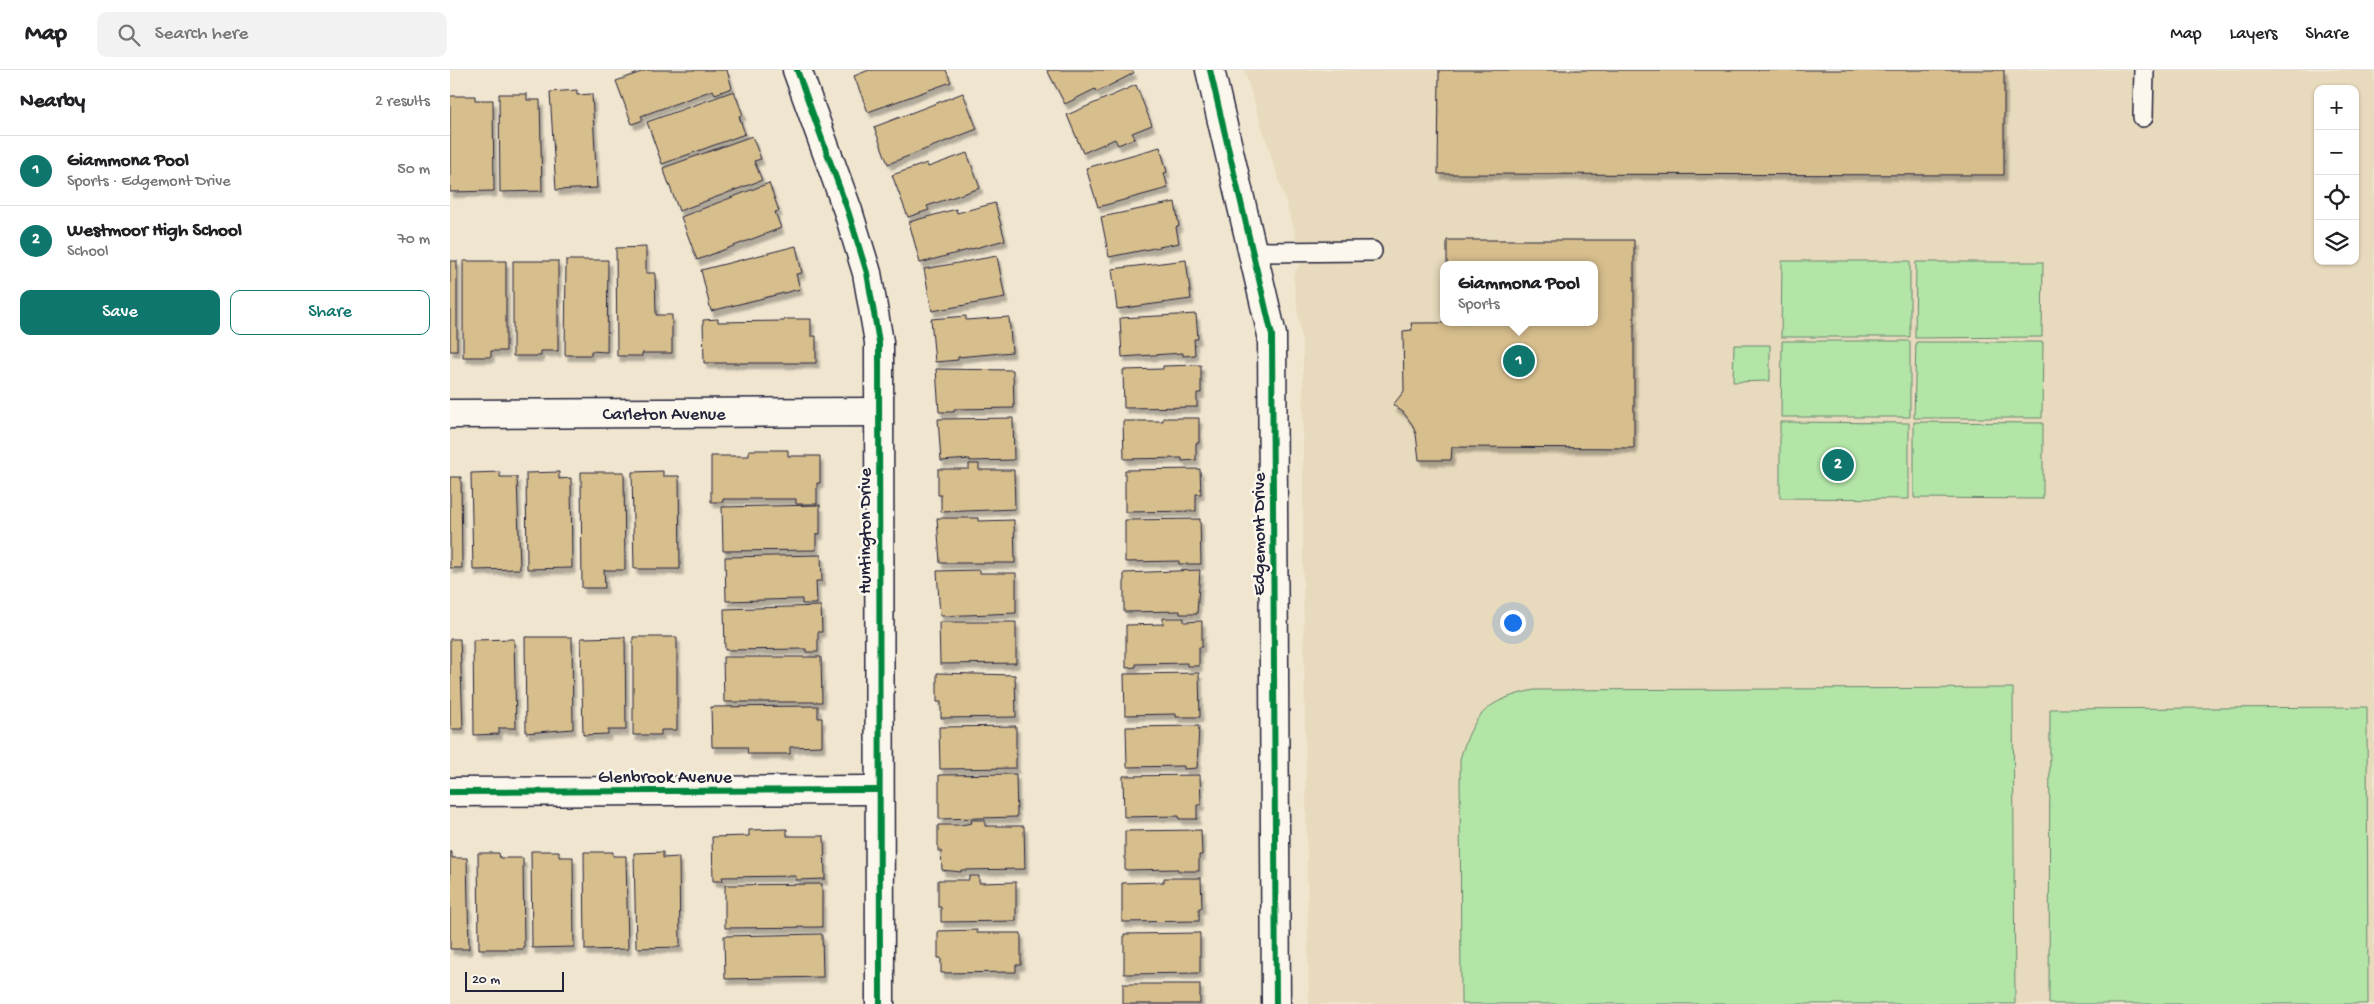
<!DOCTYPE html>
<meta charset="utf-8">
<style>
:root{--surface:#fff;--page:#f2f2f2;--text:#202124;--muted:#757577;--line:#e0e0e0;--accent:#0f766e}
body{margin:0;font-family:"Gochi Hand",sans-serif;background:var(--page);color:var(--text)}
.controls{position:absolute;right:15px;top:15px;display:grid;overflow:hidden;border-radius:10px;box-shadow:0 1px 4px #0004}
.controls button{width:45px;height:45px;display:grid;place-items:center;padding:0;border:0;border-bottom:1px solid var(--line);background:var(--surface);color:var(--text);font:25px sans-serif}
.scale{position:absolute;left:15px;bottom:12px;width:99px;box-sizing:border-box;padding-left:5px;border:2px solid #22223b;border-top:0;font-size:14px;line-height:18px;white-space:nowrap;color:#22223b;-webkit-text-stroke:4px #fbf7ec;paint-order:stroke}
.you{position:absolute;left:1062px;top:552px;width:18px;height:18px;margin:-12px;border:4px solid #fff;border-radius:50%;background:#1a73e8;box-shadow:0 0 0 8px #1a73e833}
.badge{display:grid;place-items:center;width:32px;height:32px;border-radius:50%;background:var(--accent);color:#fff;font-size:16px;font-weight:700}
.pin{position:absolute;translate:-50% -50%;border:2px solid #fff;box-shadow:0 1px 5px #0006}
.popup{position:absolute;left:990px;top:191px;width:158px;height:65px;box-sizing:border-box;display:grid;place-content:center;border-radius:10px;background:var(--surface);filter:drop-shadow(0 1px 4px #0005);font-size:16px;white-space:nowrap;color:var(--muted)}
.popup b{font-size:19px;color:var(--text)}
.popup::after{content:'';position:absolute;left:50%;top:100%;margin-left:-10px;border:10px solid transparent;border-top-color:var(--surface)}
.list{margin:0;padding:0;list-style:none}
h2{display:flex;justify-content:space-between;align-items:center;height:65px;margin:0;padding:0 20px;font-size:21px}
h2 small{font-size:16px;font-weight:400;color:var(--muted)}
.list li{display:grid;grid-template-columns:32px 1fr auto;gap:15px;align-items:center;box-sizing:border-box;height:70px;padding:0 20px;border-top:1px solid var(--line)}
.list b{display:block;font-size:19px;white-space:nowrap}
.list p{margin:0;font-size:16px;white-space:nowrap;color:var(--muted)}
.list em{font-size:16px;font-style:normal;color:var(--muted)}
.actions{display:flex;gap:10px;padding:15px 20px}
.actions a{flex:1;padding:11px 0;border:1px solid var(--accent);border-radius:10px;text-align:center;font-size:18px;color:var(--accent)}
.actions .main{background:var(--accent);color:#fff}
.icon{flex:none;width:28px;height:28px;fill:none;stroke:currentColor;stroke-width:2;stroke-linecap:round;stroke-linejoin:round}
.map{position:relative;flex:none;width:1924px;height:934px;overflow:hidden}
header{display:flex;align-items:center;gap:30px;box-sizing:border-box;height:70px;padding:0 25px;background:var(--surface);border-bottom:1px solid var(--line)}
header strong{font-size:24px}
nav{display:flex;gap:28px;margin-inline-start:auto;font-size:18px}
.search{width:350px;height:45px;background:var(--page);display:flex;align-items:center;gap:12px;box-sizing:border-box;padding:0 18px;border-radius:10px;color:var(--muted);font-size:19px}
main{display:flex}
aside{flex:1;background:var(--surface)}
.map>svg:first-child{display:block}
.built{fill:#e8dabc;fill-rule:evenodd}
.garden{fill:#b2e5a6;stroke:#6a8470}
.building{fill:#d7be8d;stroke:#22223b;filter:url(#shadow)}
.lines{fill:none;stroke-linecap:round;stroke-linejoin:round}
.service-casing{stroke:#22223b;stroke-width:22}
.minor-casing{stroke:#22223b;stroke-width:31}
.service{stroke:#fbf7ec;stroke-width:19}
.minor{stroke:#fbf7ec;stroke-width:28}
.cycleway-casing{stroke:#fbf7ec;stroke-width:9}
.cycleway{stroke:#00873e;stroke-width:6}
.labels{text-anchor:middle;stroke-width:5;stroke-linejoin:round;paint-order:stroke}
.street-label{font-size:18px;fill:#22223b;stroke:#fbf7ec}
</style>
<header>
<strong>Map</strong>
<div class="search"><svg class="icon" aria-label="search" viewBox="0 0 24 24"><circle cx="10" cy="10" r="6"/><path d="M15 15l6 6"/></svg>Search here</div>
<nav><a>Map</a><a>Layers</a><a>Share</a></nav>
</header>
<main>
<aside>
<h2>Nearby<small>2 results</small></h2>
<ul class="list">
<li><span class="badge">1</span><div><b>Giammona Pool</b><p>Sports · Edgemont Drive</p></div><em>50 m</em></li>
<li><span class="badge">2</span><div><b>Westmoor High School</b><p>School</p></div><em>70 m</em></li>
</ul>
<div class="actions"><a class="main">Save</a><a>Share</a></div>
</aside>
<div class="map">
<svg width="1924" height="934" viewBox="0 0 1924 934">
<defs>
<filter id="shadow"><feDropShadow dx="3" dy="5.5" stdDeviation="1" flood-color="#0004"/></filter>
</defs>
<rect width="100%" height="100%" fill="#f0e6d0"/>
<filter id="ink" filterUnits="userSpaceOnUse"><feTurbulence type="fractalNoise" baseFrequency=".02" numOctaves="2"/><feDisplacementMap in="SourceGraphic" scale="10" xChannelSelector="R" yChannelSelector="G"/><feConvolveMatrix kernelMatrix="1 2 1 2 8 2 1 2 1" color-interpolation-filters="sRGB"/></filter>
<g filter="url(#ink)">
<path class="built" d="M794,0H1924V934H859L853,507V282L843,206L850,194L844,158ZM1868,19H1905V191H1868ZM994,195H1144V252H994Z"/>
<g class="garden">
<polygon points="1332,191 1460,191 1460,267 1331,267"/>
<polygon points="1466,192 1593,192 1592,267 1465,268"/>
<polygon points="1332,271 1460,271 1460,347 1331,347"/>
<polygon points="1466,272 1593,272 1592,348 1464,348"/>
<polygon points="1284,275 1320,275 1320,311 1283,312"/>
<polygon points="1330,352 1459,353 1459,429 1330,428"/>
<polygon points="1464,352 1593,353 1593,429 1464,428"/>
<path d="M1563,618L1565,934H1011L1010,689C1024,643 1037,630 1084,620Z"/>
<polygon points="1917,637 1918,934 1599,934 1600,639"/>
</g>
<g class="building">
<polygon points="197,0 277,0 282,18 265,24 263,20 191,46 193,50 182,54 166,11"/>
<polygon points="419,0 496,0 501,12 418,42 404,6"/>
<polygon points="597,0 682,0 684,3 647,22 645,19 615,34"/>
<polygon points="989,0 1554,0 1554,105 988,104"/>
<polygon points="686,15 702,55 682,63 685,68 668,75 665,69 633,83 617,45"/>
<polygon points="127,20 127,25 142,24 147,118 106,120 100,22"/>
<polygon points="284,21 293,45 289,46 295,64 212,94 197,52"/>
<polygon points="513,23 527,59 438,94 424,57"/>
<polygon points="49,24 77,24 77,30 90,30 92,121 50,122"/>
<polygon points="0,26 25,26 25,30 43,30 44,121 0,122"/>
<polygon points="302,66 311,89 304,91 312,110 229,141 213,98"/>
<polygon points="710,77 717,102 714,103 718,118 648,137 636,98"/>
<polygon points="517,83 530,118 477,136 479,140 458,147 442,105 477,93 478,97"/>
<polygon points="319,113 329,141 325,142 331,158 247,190 231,147"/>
<polygon points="725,132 729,156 726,157 729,173 659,187 651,147"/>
<polygon points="545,133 555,170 470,193 459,152 506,139 507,143"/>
<polygon points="997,170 1184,170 1184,378 1002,377 1001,390 969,390 966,364 962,354 953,342 943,335 954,321 953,261 962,260 961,253 1144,252 1144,195 997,195"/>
<polygon points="346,176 352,203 346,204 350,219 261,241 251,200"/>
<polygon points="196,177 196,203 205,203 206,245 222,245 222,283 192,283 192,286 167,286 166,178"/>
<polygon points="547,186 555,228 482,241 474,199"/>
<polygon points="116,190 158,190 157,282 141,281 141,285 115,285"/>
<polygon points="736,190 741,229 667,239 662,199"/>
<rect x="0" y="191" width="7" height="90"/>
<polygon points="13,191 56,191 56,281 41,281 41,287 13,287"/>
<polygon points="63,191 108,191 108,281 91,281 91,286 63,286"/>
<polygon points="746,244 748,269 744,269 745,285 733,286 733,283 672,287 670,248"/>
<polygon points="516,246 516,250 559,247 562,282 508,287 508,290 485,292 481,249"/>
<polygon points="268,249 268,252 334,251 334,249 361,249 361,266 366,266 366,293 254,293 253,250"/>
<polygon points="751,295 751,323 747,323 747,337 674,338 673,300 713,299 713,296"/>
<polygon points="486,299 563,300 564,338 504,339 504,342 489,342"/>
<polygon points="563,348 564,390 520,391 520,389 491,391 488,349"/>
<polygon points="713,348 749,348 749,373 746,373 746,390 732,391 732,388 674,389 673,351 713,351"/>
<polygon points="299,380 338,380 338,386 370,386 370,413 367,413 367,434 346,434 346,429 273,429 273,432 261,432 261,386 299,386"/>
<polygon points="519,394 529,394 529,400 564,400 565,439 491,442 491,425 488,425 488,399 519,399"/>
<polygon points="750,399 751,424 746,424 746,441 675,442 675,400"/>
<polygon points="213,401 213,406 229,406 230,499 184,499 182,402"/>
<polygon points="50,402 50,407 67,407 70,499 23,500 21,403"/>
<polygon points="109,402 109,409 121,408 122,498 77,499 76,403"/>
<polygon points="131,402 174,402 175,500 154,500 155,518 132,518"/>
<polygon points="0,407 11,407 12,498 0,498"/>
<polygon points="370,435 370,464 366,464 366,480 273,481 272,437"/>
<polygon points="487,448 528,448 528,451 564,450 565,493 490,493"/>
<polygon points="750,449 751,494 729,494 729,491 675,492 675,450"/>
<polygon points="371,485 372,511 366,511 367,534 352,534 352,529 276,531 275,487"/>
<polygon points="530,500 530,503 566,503 566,543 490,546 487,501"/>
<polygon points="750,500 747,544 730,544 730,541 674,542 674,503"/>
<polygon points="371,536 372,562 368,562 368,582 356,582 356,579 275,580 274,539"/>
<polygon points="713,548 734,548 734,552 752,551 752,577 749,577 749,596 737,596 737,593 686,594 686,597 676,598 676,555 713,554"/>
<polygon points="489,552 566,552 566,593 490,594"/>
<polygon points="75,567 122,567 123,659 76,663"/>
<polygon points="175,567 176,660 158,660 158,664 133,665 131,568"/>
<polygon points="183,567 227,567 227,660 211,660 211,665 183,665"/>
<polygon points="0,569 10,569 13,659 0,659"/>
<polygon points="64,569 66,658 49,658 49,664 24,665 23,570"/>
<polygon points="273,587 371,587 372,632 274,632"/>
<polygon points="487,603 565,605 566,647 491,648 491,632 487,632"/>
<polygon points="749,603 750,647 726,647 726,644 675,645 674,604"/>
<polygon points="368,636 368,648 372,648 372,676 340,677 340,684 298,684 297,677 262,677 261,637"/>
<polygon points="566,656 566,698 490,699 489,657"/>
<polygon points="749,656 747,698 734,699 734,696 677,697 676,657"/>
<polygon points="566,704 567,747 489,749 489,705"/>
<polygon points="750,705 751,735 747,735 747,749 729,749 729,746 674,747 673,706"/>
<polygon points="521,750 535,750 535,756 574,756 575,799 511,800 511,802 492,800 491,781 488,781 488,755 511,755 522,753"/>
<polygon points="337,759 337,766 374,766 375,809 346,810 346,806 272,807 273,811 263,811 262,767 299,766 299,760"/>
<polygon points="751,760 752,785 749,785 749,801 728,801 728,799 675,800 675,761"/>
<polygon points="81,781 109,781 109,787 123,787 124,877 82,878"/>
<polygon points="0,782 2,782 2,788 17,788 19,879 0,879"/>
<polygon points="134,782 163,782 163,786 176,786 178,879 135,880"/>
<polygon points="213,782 213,788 229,787 230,877 186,878 184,783"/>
<polygon points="28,783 49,783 50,788 73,788 74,879 29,879"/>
<polygon points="519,806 529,806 529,813 566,812 566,851 491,852 491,837 488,837 488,810 519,810"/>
<polygon points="714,808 751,808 752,838 749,838 749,851 672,852 672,813 714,812"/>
<polygon points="372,814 372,857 275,858 275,815"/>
<polygon points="527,860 527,863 571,863 571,895 566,895 566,902 491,903 491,888 488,888 488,861"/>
<polygon points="750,863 750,903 674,904 674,864"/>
<polygon points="372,864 373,907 275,909 274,866"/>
<rect x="673" y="914" width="77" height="20"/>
</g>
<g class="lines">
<defs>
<g id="service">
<polyline points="1693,47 1694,0"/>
<polyline points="802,182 922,181"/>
</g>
<g id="minor">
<polyline points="347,0 398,141 417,203 429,272 430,934"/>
<polyline points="760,0 822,265 826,934"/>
<polyline points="0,344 428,342"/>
<polyline points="0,722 429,720"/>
</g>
</defs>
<use href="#service" class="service-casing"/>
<use href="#minor" class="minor-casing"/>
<use href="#service" class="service"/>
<use href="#minor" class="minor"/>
<defs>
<g id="cycleway">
<polyline points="347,0 398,141 417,203 429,272 430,934"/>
<polyline points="760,0 822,265 826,934"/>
<polyline points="0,722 429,720"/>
</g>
</defs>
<use href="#cycleway" class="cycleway-casing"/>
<use href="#cycleway" class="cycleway"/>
</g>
</g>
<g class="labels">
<g class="street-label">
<text x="214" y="349">Carleton Avenue</text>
<text transform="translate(414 461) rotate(-90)" y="6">Huntington Drive</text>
<text transform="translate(808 464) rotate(-90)" y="6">Edgemont Drive</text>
<text x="215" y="712">Glenbrook Avenue</text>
</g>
</g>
</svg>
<div class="controls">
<button>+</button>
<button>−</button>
<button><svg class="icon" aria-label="locate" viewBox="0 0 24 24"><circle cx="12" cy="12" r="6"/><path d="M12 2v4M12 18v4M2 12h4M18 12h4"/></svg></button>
<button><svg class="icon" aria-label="layers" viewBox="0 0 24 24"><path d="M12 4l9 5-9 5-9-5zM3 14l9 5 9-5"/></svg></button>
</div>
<div class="scale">20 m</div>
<div class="you"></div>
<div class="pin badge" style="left:1069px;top:291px">1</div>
<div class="popup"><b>Giammona Pool</b>Sports</div>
<div class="pin badge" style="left:1388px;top:395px">2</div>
</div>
</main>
